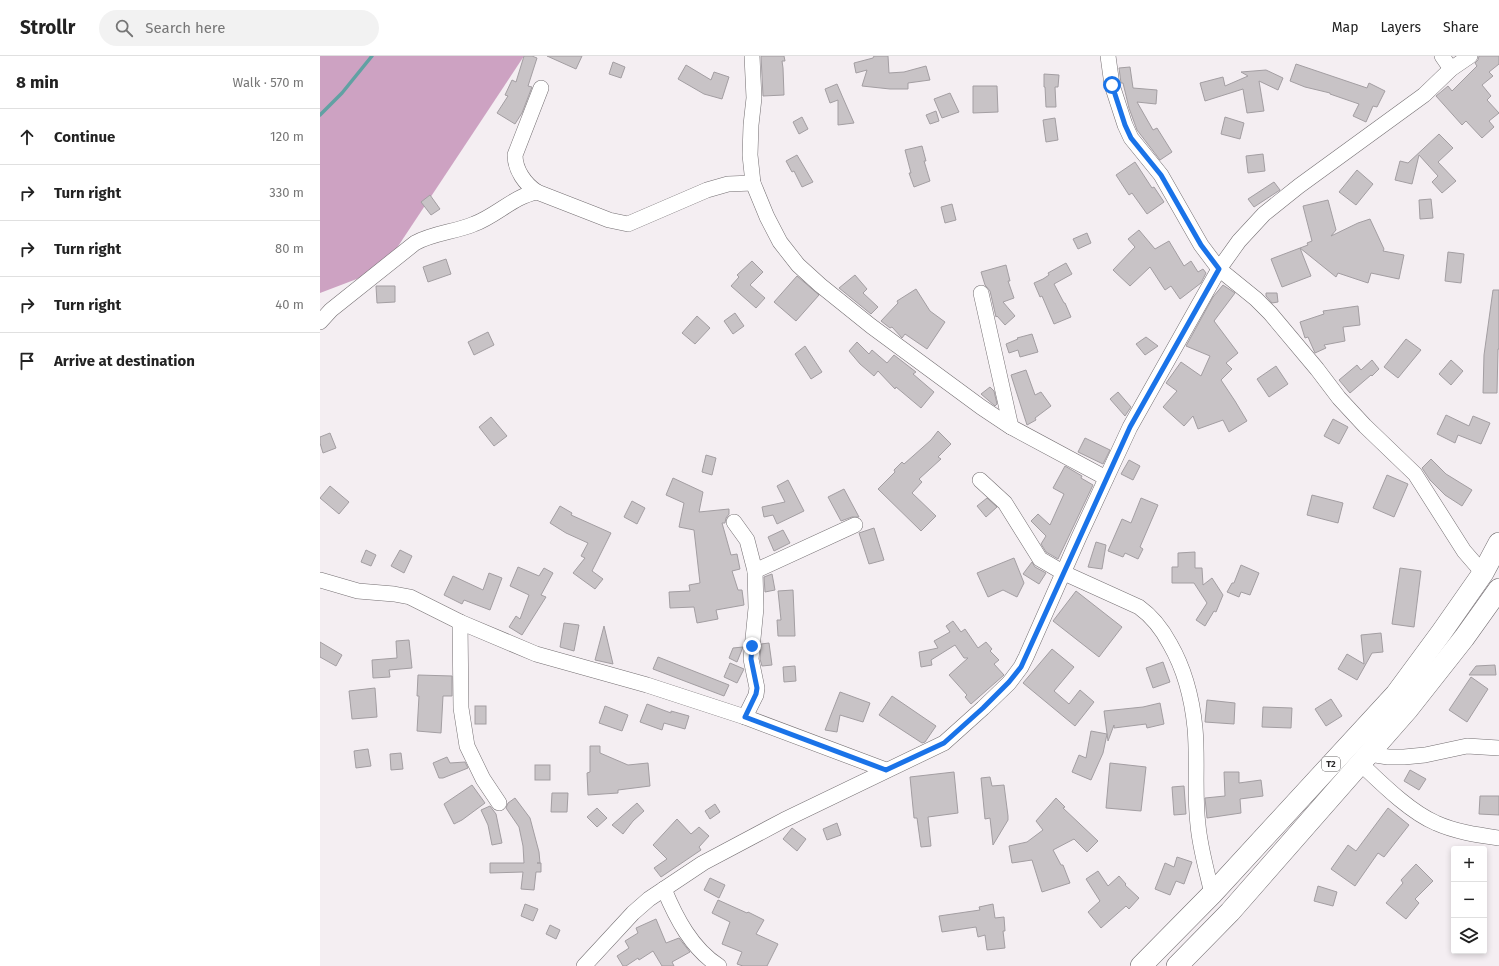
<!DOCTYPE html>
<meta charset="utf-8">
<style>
:root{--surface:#fff;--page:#f2f2f2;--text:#222;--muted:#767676;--line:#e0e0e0}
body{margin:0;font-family:"Fira Sans",sans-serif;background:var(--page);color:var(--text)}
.controls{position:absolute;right:12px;bottom:12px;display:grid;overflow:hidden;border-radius:4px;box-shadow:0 2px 6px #0003}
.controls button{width:36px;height:36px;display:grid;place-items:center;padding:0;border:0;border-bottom:1px solid var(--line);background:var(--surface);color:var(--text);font:20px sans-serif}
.stop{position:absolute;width:12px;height:12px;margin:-9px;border:3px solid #1a73e8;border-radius:50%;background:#fff}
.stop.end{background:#1a73e8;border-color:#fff;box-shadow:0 1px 4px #0008}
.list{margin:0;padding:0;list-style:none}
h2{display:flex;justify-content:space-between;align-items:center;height:52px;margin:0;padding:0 16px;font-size:17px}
h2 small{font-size:13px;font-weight:400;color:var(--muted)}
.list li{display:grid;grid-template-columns:26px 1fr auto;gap:12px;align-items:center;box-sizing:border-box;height:56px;padding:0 16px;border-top:1px solid var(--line)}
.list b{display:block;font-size:15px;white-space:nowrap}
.list em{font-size:13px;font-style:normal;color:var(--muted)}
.icon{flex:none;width:22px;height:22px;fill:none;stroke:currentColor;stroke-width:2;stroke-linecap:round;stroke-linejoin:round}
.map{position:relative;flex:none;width:1179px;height:910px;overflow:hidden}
header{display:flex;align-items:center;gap:24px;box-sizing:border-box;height:56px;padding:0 20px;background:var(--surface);border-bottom:1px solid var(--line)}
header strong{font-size:19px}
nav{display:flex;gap:22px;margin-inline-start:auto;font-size:14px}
.search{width:280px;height:36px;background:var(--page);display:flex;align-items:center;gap:10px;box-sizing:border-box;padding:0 14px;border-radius:22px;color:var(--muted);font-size:15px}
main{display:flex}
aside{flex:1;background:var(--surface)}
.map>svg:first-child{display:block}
.forest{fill:#cda2c2}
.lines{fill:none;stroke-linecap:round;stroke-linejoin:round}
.stream{stroke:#61a1a3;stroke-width:3.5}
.building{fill:#c8c3c6;stroke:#a39ea2}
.minor-casing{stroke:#746f72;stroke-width:16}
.highway-casing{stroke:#746f72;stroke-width:22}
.minor{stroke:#fff;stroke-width:15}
.highway{stroke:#fff;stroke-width:21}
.route{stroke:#1a73e8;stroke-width:5}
.labels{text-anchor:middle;stroke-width:4;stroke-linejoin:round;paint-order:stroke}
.shield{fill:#fff;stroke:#686667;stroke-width:1}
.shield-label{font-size:9px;font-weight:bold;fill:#272526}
</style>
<header>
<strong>Strollr</strong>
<div class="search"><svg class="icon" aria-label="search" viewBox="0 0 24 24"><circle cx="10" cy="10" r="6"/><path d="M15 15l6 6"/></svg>Search here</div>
<nav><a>Map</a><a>Layers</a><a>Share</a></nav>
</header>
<main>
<aside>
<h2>8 min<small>Walk · 570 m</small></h2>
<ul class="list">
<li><svg class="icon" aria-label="ahead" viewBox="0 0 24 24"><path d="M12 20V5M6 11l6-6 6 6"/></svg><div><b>Continue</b></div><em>120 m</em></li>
<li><svg class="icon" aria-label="right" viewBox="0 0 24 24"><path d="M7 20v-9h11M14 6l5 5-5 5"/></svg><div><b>Turn right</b></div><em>330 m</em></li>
<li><svg class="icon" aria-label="right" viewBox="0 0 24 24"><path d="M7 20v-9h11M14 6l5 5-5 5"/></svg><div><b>Turn right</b></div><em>80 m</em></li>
<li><svg class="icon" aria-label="right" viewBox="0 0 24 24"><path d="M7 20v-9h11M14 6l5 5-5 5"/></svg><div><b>Turn right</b></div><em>40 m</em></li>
<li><svg class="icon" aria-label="arrive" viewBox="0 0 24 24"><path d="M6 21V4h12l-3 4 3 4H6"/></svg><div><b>Arrive at destination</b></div></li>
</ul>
</aside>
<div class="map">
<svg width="1179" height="910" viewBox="0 0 1179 910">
<rect width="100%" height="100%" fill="#f4eef2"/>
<polygon class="forest" points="0,0 204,0 63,213 0,237"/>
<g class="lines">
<polyline class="stream" points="0,59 22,37 52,0"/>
</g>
<g class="building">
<polygon points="204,0 212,0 217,2 208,30 212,31 202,57 195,68 177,57 188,40 185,39 192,24 196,26"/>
<polygon points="227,0 262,0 256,13"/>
<polygon points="441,0 464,0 465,5 462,5 463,12 464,39 443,40"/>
<polygon points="554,0 568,0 569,17 584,16 606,10 610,24 588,27 588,33 570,33 542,30 547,14 536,17 534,7 553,2"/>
<polygon points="1159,0 1179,0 1179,8 1169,16 1173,20 1162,29 1171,40 1167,44 1179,57 1169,65 1174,71 1162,82 1146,65 1142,69 1116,40 1128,30 1132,35 1157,10 1155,7 1158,4"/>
<polygon points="293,6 305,11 301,22 289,18"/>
<polygon points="976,8 1047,32 1049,27 1065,35 1057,51 1053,50 1046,66 1033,60 1039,48 1010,38 1010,37 985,31 970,25"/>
<polygon points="366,9 391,24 394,16 409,21 402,43 384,38 358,23"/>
<polygon points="810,11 813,32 837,34 836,48 817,46 833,74 837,72 852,96 840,104 817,74 809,52 803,27 801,27 799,12"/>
<polygon points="946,14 963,22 958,34 939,25 944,55 927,57 923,33 885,45 880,27 903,21 905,30 928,20 921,16"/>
<polygon points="724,18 739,19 738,31 735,31 736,51 726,51 725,31 724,31"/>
<polygon points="517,28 523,42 534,67 518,69 518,44 510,47 505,33"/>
<polygon points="653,30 677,30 678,56 653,57"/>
<polygon points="630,37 639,56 622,62 614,43"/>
<polygon points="616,55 619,65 610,68 606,59"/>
<polygon points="482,61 488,73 479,78 473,66"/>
<polygon points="905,61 924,67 920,83 901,78"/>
<polygon points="735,62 738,84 726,86 723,64"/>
<polygon points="1119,78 1133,92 1118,106 1136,125 1122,137 1112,126 1118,120 1099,99 1092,128 1075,124 1080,105 1088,107"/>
<polygon points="602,90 606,105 604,105 610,125 594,131 589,117 591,117 585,94"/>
<polygon points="943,98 945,115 928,117 926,100"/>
<polygon points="477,99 493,126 482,131 474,115 472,116 466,105"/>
<polygon points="815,106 832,132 834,131 844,146 827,158 812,137 809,139 796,119"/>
<polygon points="1037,114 1053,128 1036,149 1019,136"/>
<polygon points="954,126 960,134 934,151 928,143"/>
<polygon points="110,139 120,153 111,159 101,146"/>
<polygon points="1111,143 1113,162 1100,163 1099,144"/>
<polygon points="1008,144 1016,174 1011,180 1038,167 1050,163 1064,193 1063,195 1084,199 1079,223 1051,217 1048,227 1018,217 1016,221 980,192 991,220 962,231 951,203 988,189 987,187 992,185 983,150"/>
<polygon points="632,148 636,164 625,167 621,151"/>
<polygon points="819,174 835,193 849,185 864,210 871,205 878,216 883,213 886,217 881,227 860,243 851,230 845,234 830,211 810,230 793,214 815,191 808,183"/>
<polygon points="767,177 771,187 758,193 753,183"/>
<polygon points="1128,196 1144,198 1141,227 1125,225"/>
<polygon points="126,203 131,218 108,226 103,211"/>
<polygon points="432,205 443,216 430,229 445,242 436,252 411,230 419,221 417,219"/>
<polygon points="746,207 752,218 734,228 744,247 745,247 751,261 734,268 722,240 720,241 714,227 723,223 729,219 728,217"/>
<polygon points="686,209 690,225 688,225 694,242 683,246 695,260 685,269 677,260 676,261 670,235 665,229 661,216"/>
<polygon points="535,219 547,233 543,237 558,251 551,258 519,232"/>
<polygon points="477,220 499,239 476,265 454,246"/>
<polygon points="903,229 915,237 894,265 918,297 906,307 912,313 901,324 915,345 927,365 909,376 903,364 878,373 873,360 864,370 843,351 857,335 846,327 861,306 881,320 890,300 866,290 893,241"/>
<polygon points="56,230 75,230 75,246 57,247"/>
<polygon points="596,233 610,255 625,266 607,293 585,278 582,282 572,271 570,272 561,265 578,247 577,245"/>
<polygon points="1173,234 1179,234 1179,293 1178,293 1177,337 1163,337 1164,299"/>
<polygon points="946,237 957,237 958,246 952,247 946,240"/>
<polygon points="1038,250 1040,269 1023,271 1025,285 1004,289 1006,292 995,297 988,281 985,282 980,266 1004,258 1003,255"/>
<polygon points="415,257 424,270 413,278 404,265"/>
<polygon points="377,260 390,272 375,288 362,277"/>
<polygon points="168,276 174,289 154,299 148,286"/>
<polygon points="712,278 718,296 700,301 698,294 689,297 686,288 698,283 697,282"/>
<polygon points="826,281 838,290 825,299 816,288"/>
<polygon points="1086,283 1101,294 1078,322 1064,311"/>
<polygon points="537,286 549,298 552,294 567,307 574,299 596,316 593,318 614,336 601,352 576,331 575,333 558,315 554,320 540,308 529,295"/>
<polygon points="485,290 502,316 491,323 475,298"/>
<polygon points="1052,304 1059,313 1052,320 1051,319 1030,337 1019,324 1037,309 1041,314"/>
<polygon points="1131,304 1143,315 1131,329 1119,318"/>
<polygon points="956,310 968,328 949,341 937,323"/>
<polygon points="706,314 715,339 721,336 731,350 715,362 716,364 707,369 691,319"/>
<polygon points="670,331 674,335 677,348 675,350 661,338"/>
<polygon points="798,336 811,351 805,360 790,343"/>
<polygon points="1126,359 1149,370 1153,360 1170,367 1161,388 1138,379 1135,387 1117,378"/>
<polygon points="171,361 187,380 174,390 159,371"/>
<polygon points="1013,363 1028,371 1019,388 1004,380"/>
<polygon points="618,375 631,388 618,401 621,403 599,423 602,426 592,437 616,460 601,475 558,433 575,416 574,414 582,406 584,408 611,384"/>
<polygon points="10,377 16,392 3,397 0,387 0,381"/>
<polygon points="765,382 790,394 783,408 758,396"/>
<polygon points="386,399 396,402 392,419 382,416"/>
<polygon points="1111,403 1126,418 1152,434 1142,450 1125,439 1110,424 1102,412"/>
<polygon points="809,404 820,410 813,424 801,418"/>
<polygon points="745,410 762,420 761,422 773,429 738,503 726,496 721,488 726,480 711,465 718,458 730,469 744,438 733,432"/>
<polygon points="1067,419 1088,428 1074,461 1053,452"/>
<polygon points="353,422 383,436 379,456 409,453 409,458 406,462 405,467 402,467 411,499 417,498 420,513 412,515 418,534 422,534 424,549 396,554 398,563 377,567 374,551 350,552 349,536 370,535 369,529 380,527 374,474 359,471 364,447 346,439"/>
<polygon points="468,424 484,455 457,468 453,459 444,461 442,451 465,446 457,430"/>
<polygon points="10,430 29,446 19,458 0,442"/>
<polygon points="524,433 539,461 532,461 521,465 508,441"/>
<polygon points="992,439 1023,447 1018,467 987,459"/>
<polygon points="667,442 677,451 666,461 657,450"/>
<polygon points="821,442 838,449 820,491 823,493 818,503 805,497 803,501 788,495 802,463 811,467"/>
<polygon points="312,445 325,452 317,468 304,461"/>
<polygon points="240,450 252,457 251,459 291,477 272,515 283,523 275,533 253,517 265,502 261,500 268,487 246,477 230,467"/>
<polygon points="554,472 564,504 549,508 539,477"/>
<polygon points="463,474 470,487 454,495 448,481"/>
<polygon points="776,486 786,489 782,513 768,511"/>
<polygon points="46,494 56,499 51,510 41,506"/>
<polygon points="80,494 92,500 84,517 71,510"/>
<polygon points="875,496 875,512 882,512 883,529 892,522 903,539 896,556 894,555 885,570 876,564 887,547 874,527 852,527 852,511 858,511 858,497"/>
<polygon points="694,502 704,527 697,541 683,534 668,541 657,517"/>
<polygon points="712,506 715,511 726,517 719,528 703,518"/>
<polygon points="921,509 939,517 930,539 921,536 919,541 907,536 912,527 914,527"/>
<polygon points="198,511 219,520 224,512 233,517 221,539 226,541 202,579 189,571 196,560 200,563 209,539 190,530"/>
<polygon points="1080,512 1101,515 1094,571 1072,568"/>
<polygon points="169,517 182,522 170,554 144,544 142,548 124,539 133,520 163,534"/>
<polygon points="452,518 455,534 445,536 444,521"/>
<polygon points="473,534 475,580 458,580 457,564 461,564 458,535"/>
<polygon points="756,535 802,571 779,601 733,565"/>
<polygon points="633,565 641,576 645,573 658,592 666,586 672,593 670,595 679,604 674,608 684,619 651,648 645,641 647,639 629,619 648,602 644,602 635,589 611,604 612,609 601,611 599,596 618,592 614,585 630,576 626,570"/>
<polygon points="244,567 259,569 254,595 240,591"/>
<polygon points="284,570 293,608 275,604"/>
<polygon points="1061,577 1063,596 1052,597 1037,624 1018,613 1027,598 1044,608 1041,579"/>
<polygon points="89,584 92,612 69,614 70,621 53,622 52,604 77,602 76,585"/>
<polygon points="0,586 22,599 16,610 0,601"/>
<polygon points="449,587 452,609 442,610 440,603 441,588"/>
<polygon points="423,591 417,606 409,602 413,592"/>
<polygon points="732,593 754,611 734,635 749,648 760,634 774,646 755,670 703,627"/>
<polygon points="338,601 409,629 404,640 333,613"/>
<polygon points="843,606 850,626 833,632 826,612"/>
<polygon points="410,607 424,613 417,627 404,621"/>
<polygon points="1175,609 1176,619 1149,619 1156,610"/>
<polygon points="475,610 476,625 464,626 463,611"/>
<polygon points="98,619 132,620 132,640 123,640 121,677 97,675 99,640 97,640"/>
<polygon points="1151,621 1168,633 1147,666 1129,654"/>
<polygon points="55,632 57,661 32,663 29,635"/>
<polygon points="520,636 550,647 543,666 520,659 517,676 505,674"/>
<polygon points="572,640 616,670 605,686 602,687 559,659"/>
<polygon points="1011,643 1022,660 1006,670 995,653"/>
<polygon points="887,644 915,647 914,668 885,666"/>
<polygon points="840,647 844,668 827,672 826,668 794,672 794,669 788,685 784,655 823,651"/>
<polygon points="327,648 351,657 351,655 369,660 365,673 344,667 342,674 320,666"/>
<rect x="155" y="650" width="11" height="18"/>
<polygon points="285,650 308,659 302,675 279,667"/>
<polygon points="943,651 972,652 971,672 942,671"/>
<polygon points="771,675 787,678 783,697 771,724 752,716 759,699 766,702"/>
<polygon points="270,690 280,690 280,697 308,709 328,707 330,730 298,734 298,737 268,739 267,717 270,716"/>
<polygon points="48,693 51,710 36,712 34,695"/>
<polygon points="81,697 83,713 71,714 70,698"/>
<polygon points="127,701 130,707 145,706 148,712 123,722 119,722 113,707"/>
<polygon points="790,707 826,711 821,755 786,752"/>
<rect x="215" y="709" width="15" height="15"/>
<polygon points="1090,714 1106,723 1099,734 1084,725"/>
<polygon points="634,716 638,757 608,761 611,790 601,791 597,762 594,762 590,721"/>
<polygon points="904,716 919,716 919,727 941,724 943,740 920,743 921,757 887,762 885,742 905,740"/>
<polygon points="670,721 672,730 684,729 688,760 688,764 673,789 670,762 665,763 661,722"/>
<polygon points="152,729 165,747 142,764 134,768 124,748"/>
<polygon points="864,730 866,758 854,759 852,731"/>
<polygon points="232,737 248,737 247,756 231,756"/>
<polygon points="1160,740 1179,740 1179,759 1159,758"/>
<polygon points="195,742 210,762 219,796 220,807 217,807 221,807 221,816 216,816 214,834 201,833 203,816 170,817 170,807 204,807 203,790 199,771 186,752 188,747"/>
<polygon points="736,742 745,751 743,752 778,785 767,796 754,783 733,794 741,809 743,809 750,827 722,836 712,804 692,807 689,790 707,786 723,774 716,765"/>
<polygon points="317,747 324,755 313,765 303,778 292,769"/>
<polygon points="395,748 400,756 390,763 385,755"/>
<polygon points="170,750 176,758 182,787 172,789 168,769 161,754"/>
<polygon points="277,752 287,762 277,771 267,761"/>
<polygon points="1068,752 1089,769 1064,801 1058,797 1035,830 1011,813 1028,789 1036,795"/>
<polygon points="357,763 371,778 379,771 389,780 379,791 381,794 341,821 334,812 347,803 333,789"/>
<polygon points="517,767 521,779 507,784 503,773"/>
<polygon points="472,772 486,783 477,795 463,783"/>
<polygon points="857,801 872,806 864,828 856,825 850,839 835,833 845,807 854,811"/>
<polygon points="1096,808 1113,825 1095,843 1099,847 1086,863 1066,847 1083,827 1081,824"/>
<polygon points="778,815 788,830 799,820 806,828 805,829 819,842 809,853 806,850 781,872 768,856 780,845 766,823"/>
<polygon points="390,822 405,829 399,842 384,834"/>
<polygon points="998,830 1017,836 1013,850 994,845"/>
<polygon points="398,844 427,857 428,856 444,864 436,878 458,888 447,910 423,910 417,908 422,896 402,888 410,866 392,857"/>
<polygon points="205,848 218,853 213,865 201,860"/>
<polygon points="673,848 675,862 684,861 685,875 683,875 685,892 667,894 665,879 658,881 656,871 622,876 619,860 660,854 659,851"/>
<polygon points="336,863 346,887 359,882 370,896 352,906 354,910 342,910 333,895 319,904 318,902 306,910 303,910 297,900 309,892 305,885 318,877 316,872"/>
<polygon points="230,869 240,874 236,883 226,878"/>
</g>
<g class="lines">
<defs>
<g id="minor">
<polyline points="432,0 434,42 431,69 430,99 433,127 447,161 460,186 478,209 500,229 551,270 661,351 691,371 786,422"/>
<polyline points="788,0 792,29 805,69 811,82 841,119 881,189 899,213 936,243 950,257 997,313 1019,342 1045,370 1095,418 1144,495 1163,517"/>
<polyline points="1122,0 1131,13"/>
<path d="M217,136C205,128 195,114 195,99L221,32"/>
<polyline points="661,237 691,371"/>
<path d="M0,266L11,254L95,187C113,177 135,176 154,168C176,160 194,140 217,136L289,164L308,168L387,134L408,128L433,127"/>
<path d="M660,424L685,447L720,503L744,517L819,551C833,561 842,573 850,588C865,614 872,642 875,672C878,704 874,737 878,769C880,792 887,815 892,838"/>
<polyline points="414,466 427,484 435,515 436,552 431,603 437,632 436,639 425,661"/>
<polyline points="435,515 535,469"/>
<polyline points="0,524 38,535 74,538 90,541 140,566 216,598 327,629 425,661 566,714"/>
<polyline points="140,566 141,652 147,690 163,723 179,747"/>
<polyline points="1049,698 1068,701 1084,701 1105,699 1147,690 1179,692"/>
<path d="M1041,708C1061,727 1090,756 1116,767C1136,776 1158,779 1179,782"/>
<path d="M344,833C356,862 372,893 399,910"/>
<polyline points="264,910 313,857 329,843 383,807 464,764 624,687 663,652 689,627 701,611 706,601 759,481 810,371 899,213 919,185 944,158 979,130 1104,39 1131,13 1150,0"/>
</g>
<g id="highway">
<polyline points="821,910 892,838 1076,638 1121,577 1163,517 1179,487"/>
<polyline points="857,910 910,856 1088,653 1144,582 1179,533"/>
</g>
</defs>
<use href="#minor" class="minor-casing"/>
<use href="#highway" class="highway-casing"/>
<use href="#minor" class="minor"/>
<use href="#highway" class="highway"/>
</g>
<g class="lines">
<polyline class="route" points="432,590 431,603 437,632 436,638 425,661 566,714 624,687 663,652 689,626 701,611 810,371 899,213 881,189 841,119 811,82 805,69 792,29"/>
</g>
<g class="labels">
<rect class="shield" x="1002" y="701" width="18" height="14" rx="3"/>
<g class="shield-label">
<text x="1011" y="711">T2</text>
</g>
</g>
</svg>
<div class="controls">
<button>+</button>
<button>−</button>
<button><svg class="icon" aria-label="layers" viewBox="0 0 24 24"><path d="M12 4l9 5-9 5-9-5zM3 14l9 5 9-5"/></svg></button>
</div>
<div class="stop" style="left:792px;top:29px"></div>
<div class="stop end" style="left:432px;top:590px"></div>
</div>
</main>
